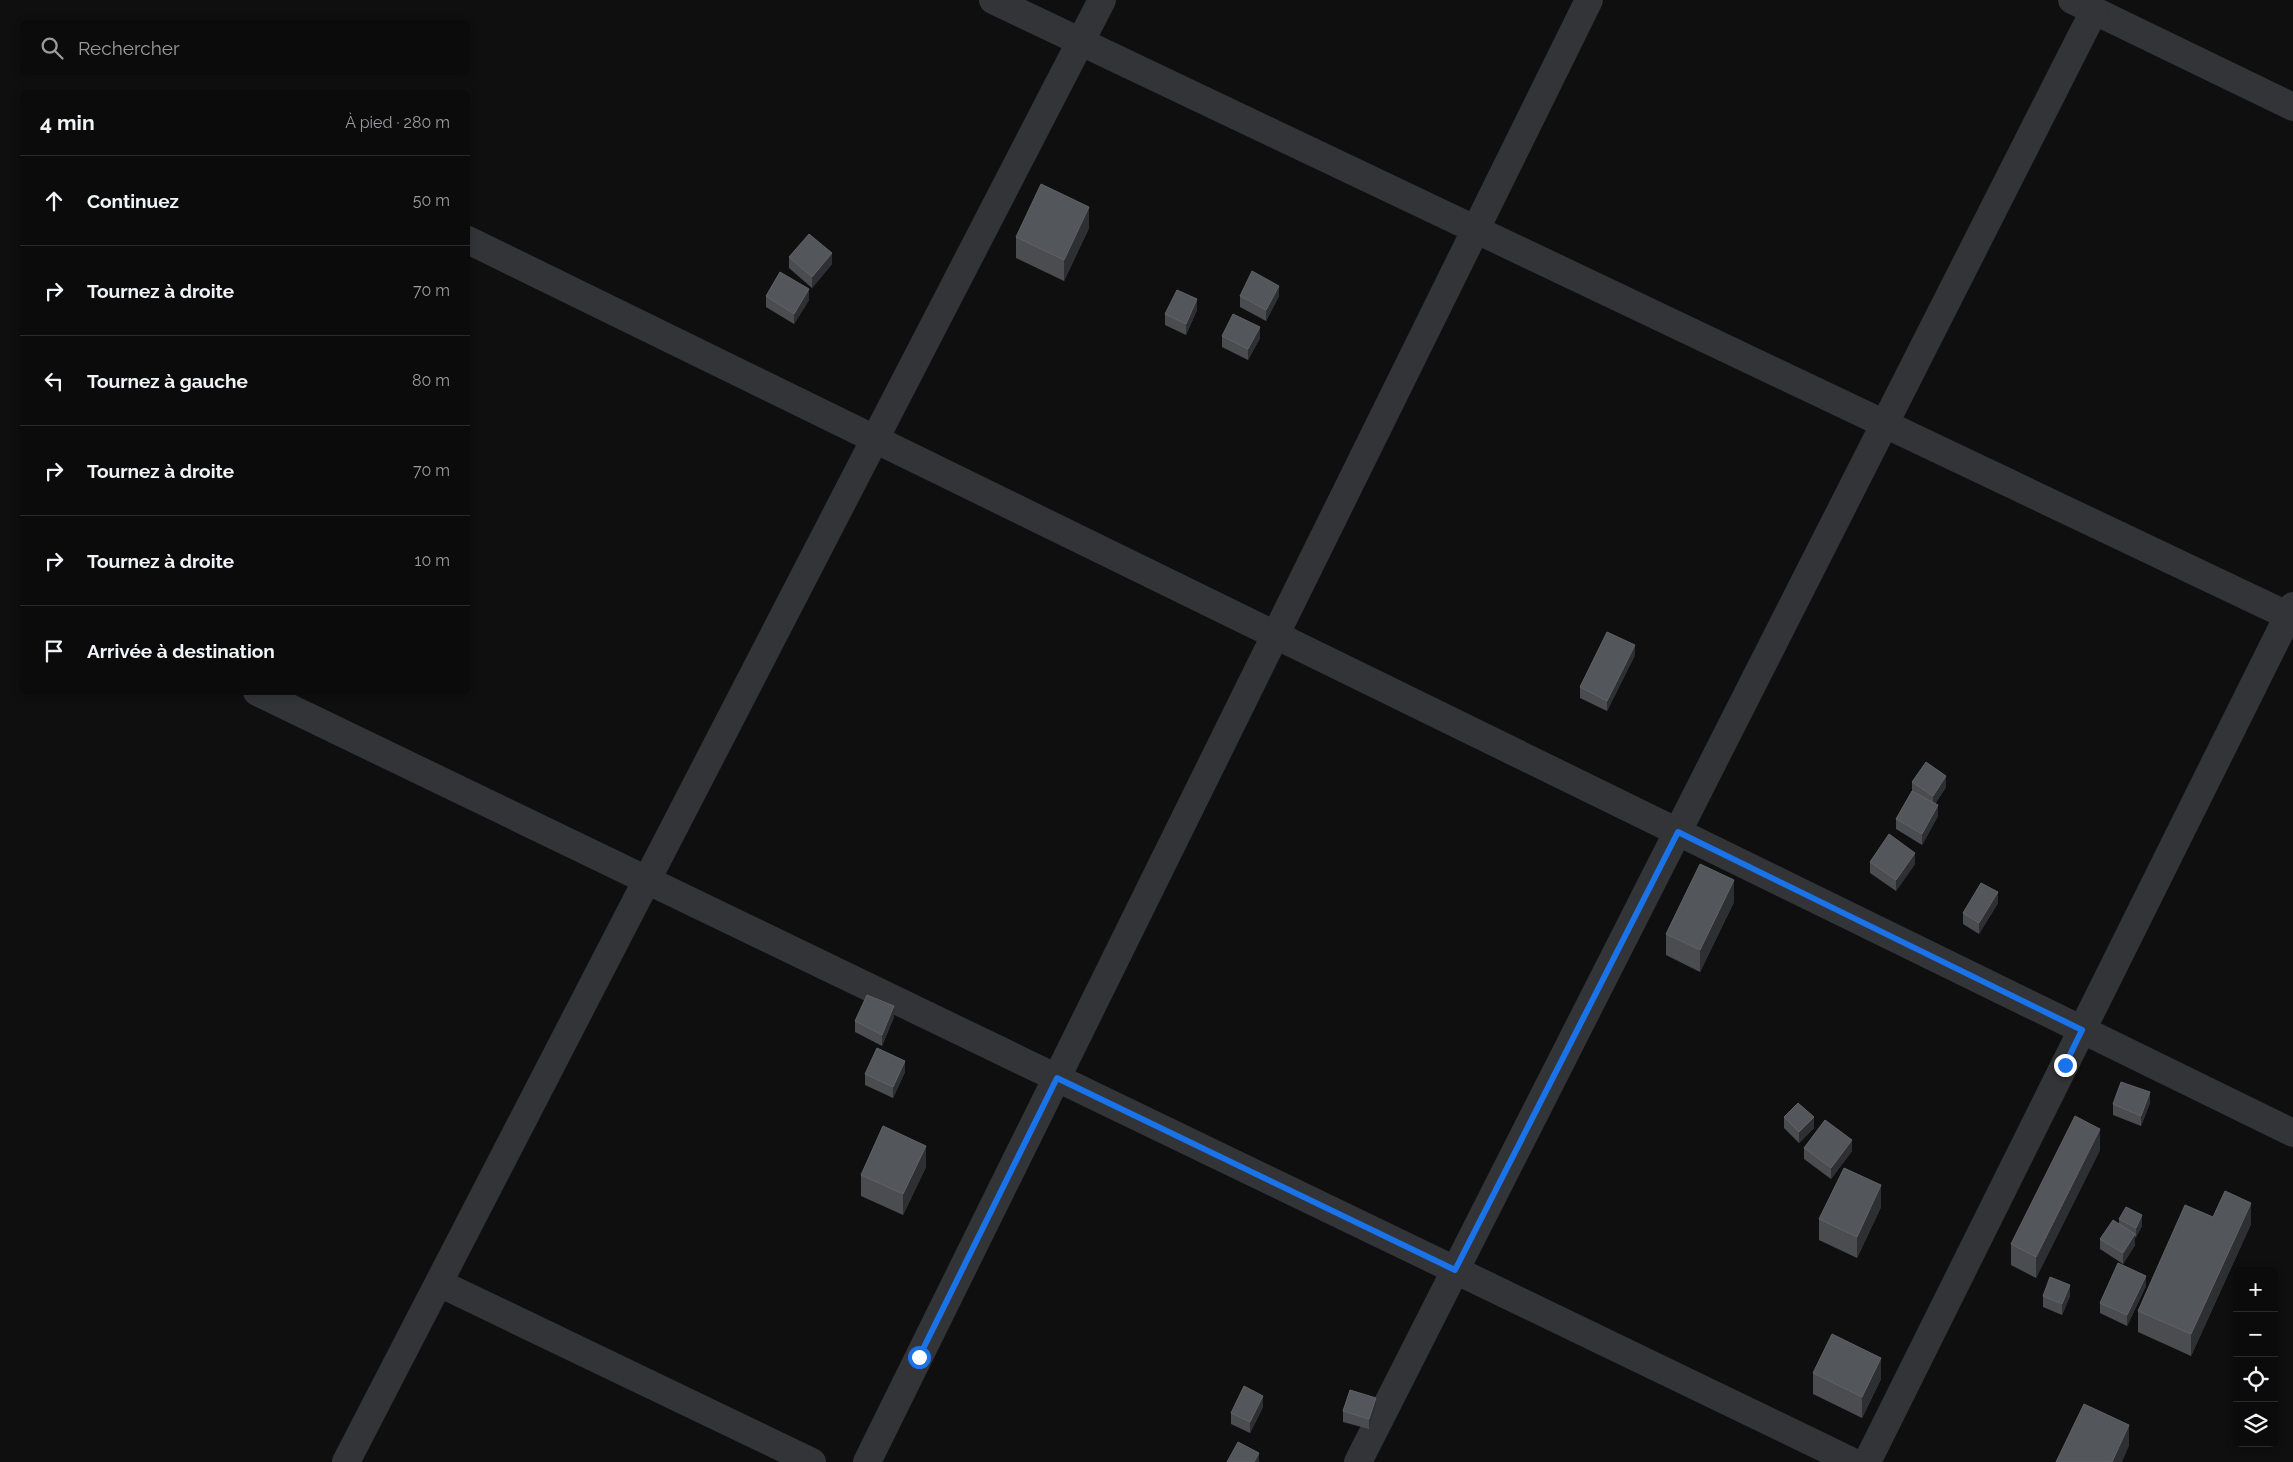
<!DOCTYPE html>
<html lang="fr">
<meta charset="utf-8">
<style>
:root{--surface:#0b0b0c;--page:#141415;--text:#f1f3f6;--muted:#9a9b9d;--line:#2b2b2d}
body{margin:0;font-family:Raleway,sans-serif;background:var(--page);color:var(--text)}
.controls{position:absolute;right:15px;bottom:15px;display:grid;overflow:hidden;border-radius:8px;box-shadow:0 2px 8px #0003}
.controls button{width:45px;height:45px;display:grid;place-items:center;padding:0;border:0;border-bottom:1px solid var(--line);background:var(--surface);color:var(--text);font:25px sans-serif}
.stop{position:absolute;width:15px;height:15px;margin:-11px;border:4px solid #1a73e8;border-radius:50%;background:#fff}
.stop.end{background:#1a73e8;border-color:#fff;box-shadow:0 1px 5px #0008}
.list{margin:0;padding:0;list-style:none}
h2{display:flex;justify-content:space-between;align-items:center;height:65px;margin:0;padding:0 20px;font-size:21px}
h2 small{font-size:16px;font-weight:400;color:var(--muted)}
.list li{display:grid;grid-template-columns:32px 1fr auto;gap:15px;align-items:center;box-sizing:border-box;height:90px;padding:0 20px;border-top:1px solid var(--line)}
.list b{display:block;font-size:19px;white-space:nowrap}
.list em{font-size:16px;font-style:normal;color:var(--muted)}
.icon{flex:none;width:28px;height:28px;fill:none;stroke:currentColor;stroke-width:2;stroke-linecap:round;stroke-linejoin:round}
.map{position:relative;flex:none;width:2293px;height:1462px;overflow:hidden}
.search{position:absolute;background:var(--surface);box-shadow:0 2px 8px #0003;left:20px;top:20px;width:450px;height:55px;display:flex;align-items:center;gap:12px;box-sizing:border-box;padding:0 18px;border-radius:8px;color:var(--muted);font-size:19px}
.panel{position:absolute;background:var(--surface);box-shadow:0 2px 8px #0003;left:20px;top:90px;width:450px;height:605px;border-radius:8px}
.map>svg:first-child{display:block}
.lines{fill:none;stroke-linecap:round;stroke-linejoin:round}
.minor{stroke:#323437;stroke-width:28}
.wall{fill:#4a4c4f}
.shaded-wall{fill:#2e2f32}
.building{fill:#53565a;stroke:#5f6267}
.route{stroke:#1a73e8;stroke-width:6}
</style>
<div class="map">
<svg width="2293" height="1462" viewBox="0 0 2293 1462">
<rect width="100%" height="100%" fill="#0f0f10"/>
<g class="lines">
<g class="minor">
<polyline points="993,0 2293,618"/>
<polyline points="2072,0 2293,107"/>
<polyline points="468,240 2293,1133"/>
<polyline points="257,692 1853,1462"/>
<polyline points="439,1283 812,1462"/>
<polyline points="346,1462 1102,0"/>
<polyline points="867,1462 1589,0"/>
<polyline points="1358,1462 2094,11"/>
<polyline points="1867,1462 2293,606"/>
</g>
</g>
<g class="wall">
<polygon points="1089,228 1064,281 1016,258 1016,237"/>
<polygon points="789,257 832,264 812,288 789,268"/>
<polygon points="766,296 809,300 794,324 766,307"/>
<polygon points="1240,296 1279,296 1266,321 1240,307"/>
<polygon points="1197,310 1186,335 1165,325 1165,314"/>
<polygon points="1222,336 1260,338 1248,360 1222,347"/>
<polygon points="1635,655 1607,711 1580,698 1580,687"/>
<polygon points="1912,782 1946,787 1935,804 1938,816 1922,845 1896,829 1896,819 1912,791"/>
<polygon points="1870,862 1915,864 1896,891 1870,873"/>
<polygon points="1734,902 1700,972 1666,955 1666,934"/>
<polygon points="1998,903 1979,934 1963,924 1963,913"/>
<polygon points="894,1017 882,1046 855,1032 855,1021"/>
<polygon points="905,1072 893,1098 865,1085 865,1074"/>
<polygon points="2150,1103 2141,1126 2113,1115 2113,1104"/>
<polygon points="1784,1117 1814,1128 1799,1143 1784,1128"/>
<polygon points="1804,1148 1852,1151 1831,1179 1804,1159"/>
<polygon points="2100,1150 2036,1278 2011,1265 2011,1244"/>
<polygon points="926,1167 903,1215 861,1196 861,1175"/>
<polygon points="1881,1207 1857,1258 1819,1240 1819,1219"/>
<polygon points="2213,1217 2251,1224 2191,1356 2138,1332 2138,1311"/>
<polygon points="2119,1219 2142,1226 2135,1238 2135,1245 2123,1264 2100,1249 2100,1239 2119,1224"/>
<polygon points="2146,1286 2127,1326 2100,1313 2100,1303"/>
<polygon points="2043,1296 2070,1296 2062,1315 2043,1307"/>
<polygon points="1813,1373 1881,1379 1862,1418 1813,1394"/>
<polygon points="1263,1407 1250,1433 1231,1424 1231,1413"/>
<polygon points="1376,1408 1369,1429 1343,1422 1343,1411"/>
</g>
<g class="shaded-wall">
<polygon points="1089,207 1089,228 1064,281 1064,260"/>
<polygon points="832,253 832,264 812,288 812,277"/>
<polygon points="1279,286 1279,296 1266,321 1266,310"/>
<polygon points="809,289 809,300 794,324 794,314"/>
<polygon points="1197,299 1197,310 1186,335 1186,324"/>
<polygon points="1260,327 1260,338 1248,360 1248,349"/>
<polygon points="1635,645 1635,655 1607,711 1607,701"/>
<polygon points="1946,776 1946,787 1933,807 1933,796"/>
<polygon points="1938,805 1938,816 1922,845 1922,834"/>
<polygon points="1915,853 1915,864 1896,891 1896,880"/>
<polygon points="1734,880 1734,902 1700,972 1700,950"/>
<polygon points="1998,892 1998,903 1979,934 1979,923"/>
<polygon points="894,1006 894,1017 882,1046 882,1035"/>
<polygon points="905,1061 905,1072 893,1098 893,1087"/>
<polygon points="2150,1092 2150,1103 2141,1126 2141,1116"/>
<polygon points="1814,1117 1814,1128 1799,1143 1799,1132"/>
<polygon points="2100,1129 2100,1150 2036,1278 2036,1257"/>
<polygon points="1852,1140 1852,1151 1831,1179 1831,1168"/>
<polygon points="926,1146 926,1167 903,1215 903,1194"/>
<polygon points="1881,1185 1881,1207 1857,1258 1857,1237"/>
<polygon points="2251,1203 2251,1224 2191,1356 2191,1334"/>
<polygon points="2142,1215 2142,1226 2136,1238 2136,1228"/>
<polygon points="2135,1234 2135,1245 2123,1264 2123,1253"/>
<polygon points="2146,1276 2146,1286 2127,1326 2127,1315"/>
<polygon points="2070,1285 2070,1296 2062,1315 2062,1304"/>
<polygon points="1881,1358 1881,1379 1862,1418 1862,1397"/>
<polygon points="1263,1396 1263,1407 1250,1433 1250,1422"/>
<polygon points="1376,1398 1376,1408 1369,1429 1369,1419"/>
<polygon points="2129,1425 2129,1446 2122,1462 2112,1462"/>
<polygon points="1259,1453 1259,1462 1254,1462"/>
</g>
<g class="building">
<polygon points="1041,184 1089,207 1064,260 1016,237"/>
<polygon points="809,234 832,253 812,277 789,257"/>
<polygon points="1252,271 1279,286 1266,310 1240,296"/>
<polygon points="780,272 809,289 794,314 766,296"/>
<polygon points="1177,290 1197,299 1186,324 1165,314"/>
<polygon points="1233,314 1260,327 1248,349 1222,336"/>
<polygon points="1607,632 1635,645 1607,701 1580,687"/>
<polygon points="1926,762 1946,776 1933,796 1912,782"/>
<polygon points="1912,791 1938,805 1922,834 1896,819"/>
<polygon points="1889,834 1915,853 1896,880 1870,862"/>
<polygon points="1700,864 1734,880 1700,950 1666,934"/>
<polygon points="1981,883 1998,892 1979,923 1963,913"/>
<polygon points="867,995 894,1006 882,1035 855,1021"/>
<polygon points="877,1048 905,1061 893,1087 865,1074"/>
<polygon points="2121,1082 2150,1092 2141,1116 2113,1104"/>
<polygon points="1798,1103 1814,1117 1799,1132 1784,1117"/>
<polygon points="2075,1116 2100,1129 2036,1257 2011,1244"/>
<polygon points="1825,1120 1852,1140 1831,1168 1804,1148"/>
<polygon points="883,1126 926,1146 903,1194 861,1175"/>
<polygon points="1844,1168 1881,1185 1857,1237 1819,1219"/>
<polygon points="2225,1191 2251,1203 2191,1334 2138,1311 2185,1205 2213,1217"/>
<polygon points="2126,1207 2142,1215 2136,1228 2119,1219"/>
<polygon points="2113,1220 2135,1234 2123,1253 2100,1239"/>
<polygon points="2118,1263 2146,1276 2127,1315 2100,1303"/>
<polygon points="2050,1277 2070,1285 2062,1304 2043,1296"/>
<polygon points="1832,1334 1881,1358 1862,1397 1813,1373"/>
<polygon points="1244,1386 1263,1396 1250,1422 1231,1413"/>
<polygon points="1350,1390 1376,1398 1369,1419 1343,1411"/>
<polygon points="2084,1404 2129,1425 2112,1462 2056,1462"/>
<polygon points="1238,1442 1259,1453 1254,1462 1227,1462"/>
</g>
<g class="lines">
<polyline class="route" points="919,1357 1057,1078 1455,1270 1678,832 2082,1030 2065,1065"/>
</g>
</svg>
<div class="controls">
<button>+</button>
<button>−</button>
<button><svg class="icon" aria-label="locate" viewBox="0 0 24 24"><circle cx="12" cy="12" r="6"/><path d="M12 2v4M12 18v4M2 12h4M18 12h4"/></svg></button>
<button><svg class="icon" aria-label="layers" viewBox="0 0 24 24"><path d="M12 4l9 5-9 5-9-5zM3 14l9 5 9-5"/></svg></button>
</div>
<div class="stop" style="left:919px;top:1357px"></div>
<div class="stop end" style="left:2065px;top:1065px"></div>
<div class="search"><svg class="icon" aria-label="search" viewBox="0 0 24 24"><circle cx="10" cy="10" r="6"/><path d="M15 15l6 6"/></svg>Rechercher</div>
<section class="panel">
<h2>4 min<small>À pied · 280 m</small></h2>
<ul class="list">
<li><svg class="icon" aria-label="ahead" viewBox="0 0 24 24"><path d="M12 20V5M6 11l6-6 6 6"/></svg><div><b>Continuez</b></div><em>50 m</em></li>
<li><svg class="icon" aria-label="right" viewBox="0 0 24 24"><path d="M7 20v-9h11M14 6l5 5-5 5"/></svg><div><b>Tournez à droite</b></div><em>70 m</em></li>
<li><svg class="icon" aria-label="left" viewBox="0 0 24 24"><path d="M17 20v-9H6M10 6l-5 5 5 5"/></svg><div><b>Tournez à gauche</b></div><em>80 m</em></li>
<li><svg class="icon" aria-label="right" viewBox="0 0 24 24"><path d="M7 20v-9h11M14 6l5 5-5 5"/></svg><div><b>Tournez à droite</b></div><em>70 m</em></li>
<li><svg class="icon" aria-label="right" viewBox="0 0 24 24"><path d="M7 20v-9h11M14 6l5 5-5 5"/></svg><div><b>Tournez à droite</b></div><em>10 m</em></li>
<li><svg class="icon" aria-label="arrive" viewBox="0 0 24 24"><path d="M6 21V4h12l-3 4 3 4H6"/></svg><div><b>Arrivée à destination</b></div></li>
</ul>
</section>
</div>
